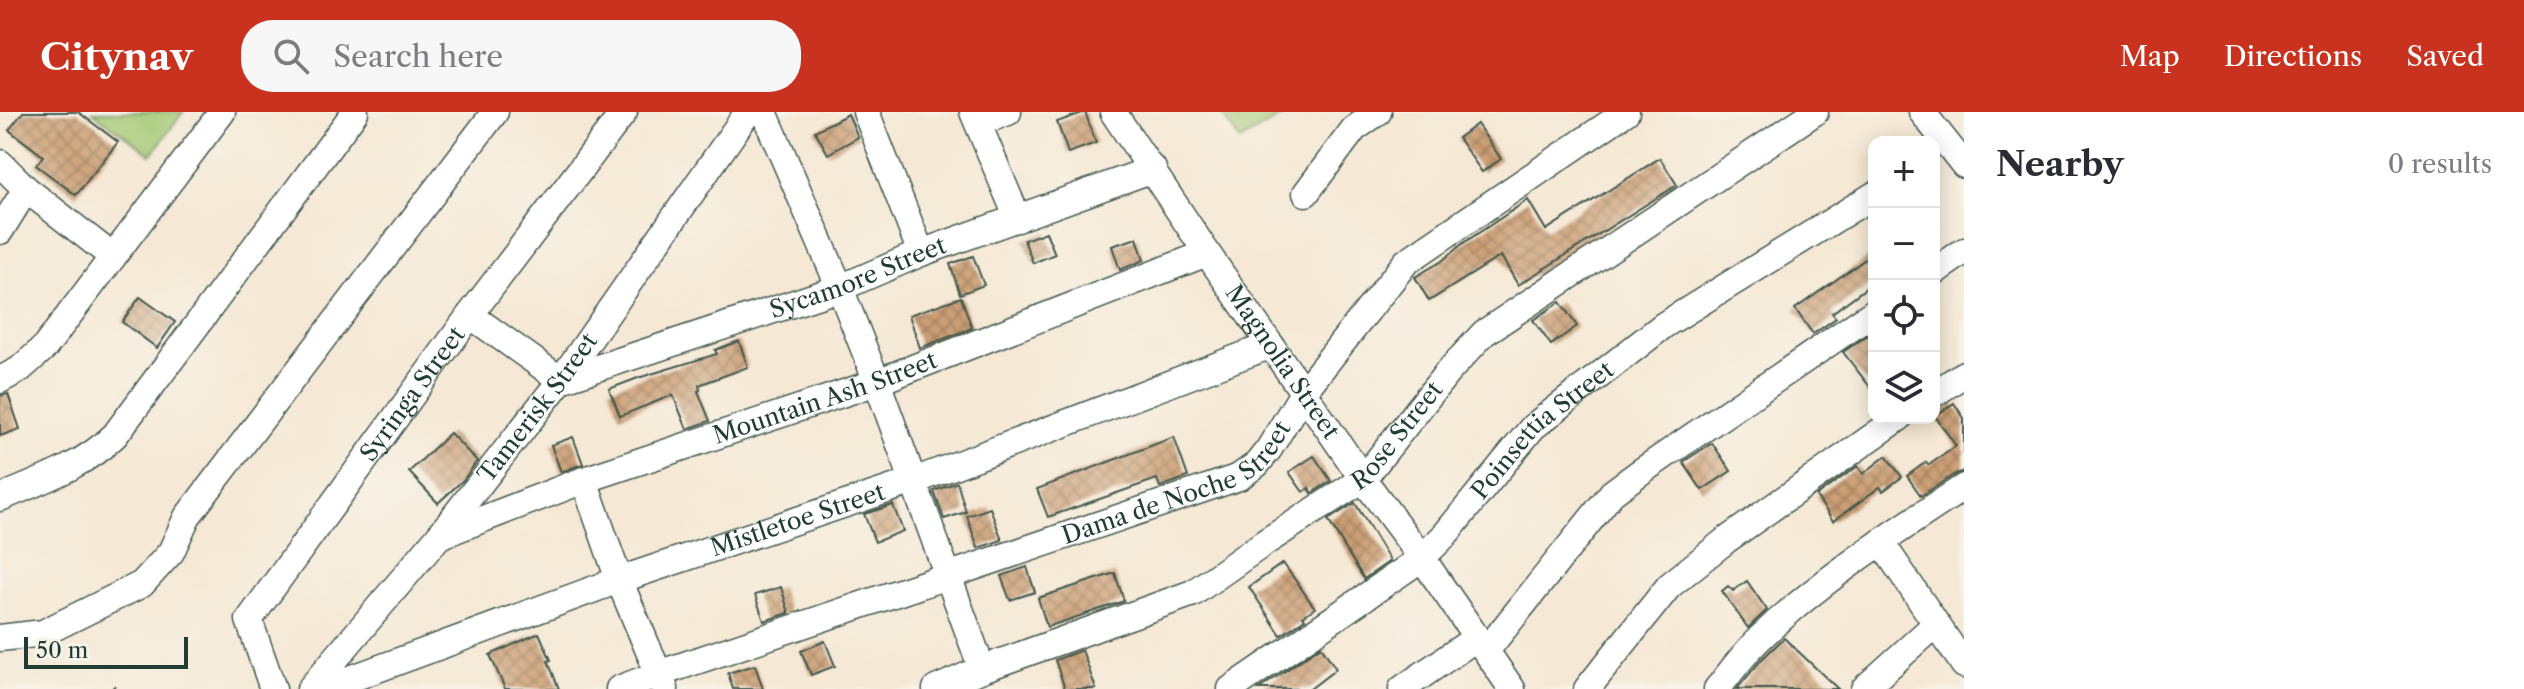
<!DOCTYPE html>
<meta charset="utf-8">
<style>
:root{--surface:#fff;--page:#f7f7f7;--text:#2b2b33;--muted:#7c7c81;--line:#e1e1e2;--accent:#c8321e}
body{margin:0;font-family:"Libre Caslon Text",serif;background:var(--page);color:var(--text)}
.controls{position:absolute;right:24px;top:24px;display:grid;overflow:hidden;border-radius:16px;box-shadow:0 4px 20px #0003}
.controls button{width:72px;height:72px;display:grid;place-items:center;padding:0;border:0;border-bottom:2px solid var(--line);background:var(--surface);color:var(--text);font:40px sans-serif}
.scale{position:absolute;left:24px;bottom:20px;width:164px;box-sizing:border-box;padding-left:8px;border:4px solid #1f3d34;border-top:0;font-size:22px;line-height:28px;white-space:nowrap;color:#1f3d34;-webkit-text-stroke:6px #f7f3e8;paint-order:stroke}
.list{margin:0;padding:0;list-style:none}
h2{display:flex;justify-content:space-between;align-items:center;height:104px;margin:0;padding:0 32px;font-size:34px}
h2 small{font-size:26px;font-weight:400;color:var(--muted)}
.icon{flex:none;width:44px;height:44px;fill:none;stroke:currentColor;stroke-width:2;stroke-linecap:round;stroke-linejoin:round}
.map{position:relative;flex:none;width:1964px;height:577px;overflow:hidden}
header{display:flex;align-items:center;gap:48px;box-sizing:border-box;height:112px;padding:0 40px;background:var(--accent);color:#fff}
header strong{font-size:38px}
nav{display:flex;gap:44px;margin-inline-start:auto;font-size:28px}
.search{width:560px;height:72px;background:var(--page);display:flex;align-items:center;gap:20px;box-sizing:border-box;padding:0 28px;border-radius:32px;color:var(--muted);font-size:30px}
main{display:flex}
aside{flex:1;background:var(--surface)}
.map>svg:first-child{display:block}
.green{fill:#a3c872;stroke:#618253;stroke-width:2}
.building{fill:url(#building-cross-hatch)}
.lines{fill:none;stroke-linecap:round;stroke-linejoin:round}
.minor-casing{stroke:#3f574c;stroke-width:29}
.path{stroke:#3f574c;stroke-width:4;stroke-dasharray:2 6;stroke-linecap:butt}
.minor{stroke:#fff;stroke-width:26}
.labels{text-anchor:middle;stroke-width:6;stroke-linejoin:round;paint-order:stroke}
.street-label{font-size:24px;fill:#1f3d34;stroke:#f7f3e8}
</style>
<header>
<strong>Citynav</strong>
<div class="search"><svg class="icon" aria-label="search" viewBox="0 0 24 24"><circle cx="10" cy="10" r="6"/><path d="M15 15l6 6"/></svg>Search here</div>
<nav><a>Map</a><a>Directions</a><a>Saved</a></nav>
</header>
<main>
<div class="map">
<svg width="1964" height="577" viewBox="0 0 1964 577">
<defs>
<pattern id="building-cross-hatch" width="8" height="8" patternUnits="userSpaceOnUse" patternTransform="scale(2)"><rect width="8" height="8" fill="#cc9f75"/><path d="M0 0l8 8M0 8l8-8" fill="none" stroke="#a58361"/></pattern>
</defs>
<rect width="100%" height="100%" fill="#f7f3e8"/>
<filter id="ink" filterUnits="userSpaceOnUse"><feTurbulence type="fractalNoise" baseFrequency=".0125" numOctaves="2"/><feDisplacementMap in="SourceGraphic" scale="16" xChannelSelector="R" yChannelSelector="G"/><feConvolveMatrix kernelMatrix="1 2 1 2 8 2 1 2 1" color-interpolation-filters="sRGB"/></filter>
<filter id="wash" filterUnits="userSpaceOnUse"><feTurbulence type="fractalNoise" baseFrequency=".006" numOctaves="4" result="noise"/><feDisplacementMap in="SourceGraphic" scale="32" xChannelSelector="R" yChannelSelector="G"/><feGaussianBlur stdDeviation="1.8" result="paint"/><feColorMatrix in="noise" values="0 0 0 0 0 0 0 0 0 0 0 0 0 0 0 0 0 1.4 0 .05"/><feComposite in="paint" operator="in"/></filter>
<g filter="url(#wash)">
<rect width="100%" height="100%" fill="#f5e8d4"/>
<g class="green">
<polygon points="93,0 183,0 151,43"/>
<polygon points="1220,0 1289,0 1240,29"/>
</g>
<g id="blocks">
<g class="building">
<polygon points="23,0 78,0 118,30 76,83 36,53 43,44 9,18"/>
<polygon points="1085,0 1096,31 1068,41 1057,10"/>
<polygon points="848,2 858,25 828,42 815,19"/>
<polygon points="1477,12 1501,47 1482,60 1458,26"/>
<polygon points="1660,46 1677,73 1518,173 1501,144 1429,189 1415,165 1442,149 1462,132 1528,88 1546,118"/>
<polygon points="1046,120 1055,142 1033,151 1024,128"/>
<polygon points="1137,126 1144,148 1120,158 1112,134"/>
<polygon points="1874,141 1874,170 1832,201 1836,206 1813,222 1795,197"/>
<polygon points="973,144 984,173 960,182 950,152"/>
<polygon points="140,185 175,210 157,236 122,210"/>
<polygon points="961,185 972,216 920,236 909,203"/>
<polygon points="1560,190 1577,214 1551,233 1533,208"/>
<polygon points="1874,219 1874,280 1843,240"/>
<polygon points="739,229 748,255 699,273 700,278 698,279 710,309 687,317 673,283 620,304 609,277 638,266 717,242 715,238"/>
<polygon points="8,282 20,317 0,324 0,284"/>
<polygon points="1954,291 1964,306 1964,359 1955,362 1921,384 1907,364 1926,350 1929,353 1956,334 1935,304"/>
<polygon points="450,321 477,349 463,368 438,391 409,360"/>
<polygon points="573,325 583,352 561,360 551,333"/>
<polygon points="1174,325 1188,365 1160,375 1157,367 1048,405 1037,377"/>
<polygon points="1712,331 1731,359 1702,378 1683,350"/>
<polygon points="1314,344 1331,369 1312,381 1309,376 1303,380 1289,360"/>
<polygon points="1886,344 1902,365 1883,379 1880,375 1833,409 1816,384 1858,354 1863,362"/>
<polygon points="957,370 966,400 944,407 934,379"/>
<polygon points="1355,391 1390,449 1364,467 1328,408"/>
<polygon points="893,393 903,419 875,430 864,402"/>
<polygon points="990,396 1002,428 978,436 967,404"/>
<polygon points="1283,451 1315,496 1303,504 1305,507 1281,523 1249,475"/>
<polygon points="1027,455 1035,480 1010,488 1001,464"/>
<polygon points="1115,461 1124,489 1047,515 1038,486"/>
<polygon points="1747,469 1767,498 1748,516 1722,479 1728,474 1733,479"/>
<polygon points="781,475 789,501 764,509 755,483"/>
<polygon points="539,521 551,548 548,549 559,577 505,577 490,543"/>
<polygon points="1784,526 1838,577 1737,577 1761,548"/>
<polygon points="825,529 835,554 811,563 801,539"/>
<polygon points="1321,534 1336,557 1310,577 1259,577"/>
<polygon points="1082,538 1096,577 1065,577 1055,548"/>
<polygon points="755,553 763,577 733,577 728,561"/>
</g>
</g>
</g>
<g filter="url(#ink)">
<use href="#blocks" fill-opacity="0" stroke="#3f574c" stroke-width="2"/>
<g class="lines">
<defs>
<g id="minor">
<polyline points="764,0 840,176 877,270 982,557"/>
<polyline points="866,0 921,141"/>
<polyline points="973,0 1018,107"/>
<path id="s1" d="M1113,0L1207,141L1363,367L1422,446L1512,577"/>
<polyline points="1922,0 1964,53"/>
<polyline points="978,11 1008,0"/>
<polyline points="0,51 26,77 113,145"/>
<polyline points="1306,81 1354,17 1378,0"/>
<polyline points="0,119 26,77"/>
<polyline points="1934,160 1964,139"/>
<path id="s2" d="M470,203L561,268L840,176L921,141L1153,57"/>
<polyline points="0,268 19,258 45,235 222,0"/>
<polyline points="1934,282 1964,262"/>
<polyline points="584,368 619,468 665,577"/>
<path d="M0,386C42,368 82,355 115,323L355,0"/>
<path id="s3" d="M439,424L584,368L877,270L1207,141"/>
<polyline points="1881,430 1964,553"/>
<polyline points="0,526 43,521 142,472 171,440 187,405 495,0"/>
<polyline points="1486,539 1612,381 1639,361 1874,200"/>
<path id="s4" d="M273,577L249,508L470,203L624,0"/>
<path id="s5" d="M310,577L439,424L561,268L748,0"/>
<path id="s6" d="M323,577L619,468L914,369L1271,233"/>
<path id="s7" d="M619,577L658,562L1239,365L1257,352L1269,337L1304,279L1406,150L1626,0"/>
<path id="s8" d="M936,577L982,557L1193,481L1264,431L1363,367L1447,261L1484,221L1815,0"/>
<path id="s9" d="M1231,577L1422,446L1444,424L1533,315L1664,213L1874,83"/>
<polyline points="1402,577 1476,526"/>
<polyline points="1587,577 1669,474 1725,429 1899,306"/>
<path d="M1717,577C1731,560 1744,541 1761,525C1822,467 1894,421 1964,375"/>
<polyline points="1864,577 1936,512"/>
</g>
</defs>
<use href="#minor" class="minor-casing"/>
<polyline class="path" points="113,574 116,577"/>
<use href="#minor" class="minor"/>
</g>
</g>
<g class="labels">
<g class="street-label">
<text dy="8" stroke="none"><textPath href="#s2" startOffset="426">Sycamore Street</textPath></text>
<text dy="8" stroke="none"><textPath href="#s1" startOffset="302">Magnolia Street</textPath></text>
<text dy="8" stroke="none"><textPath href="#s4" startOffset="352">Syringa Street</textPath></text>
<text dy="8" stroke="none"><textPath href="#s3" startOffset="410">Mountain Ash Street</textPath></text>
<text dy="8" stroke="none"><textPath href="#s5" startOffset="362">Tamerisk Street</textPath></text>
<text dy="8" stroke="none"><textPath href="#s9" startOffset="408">Poinsettia Street</textPath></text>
<text dy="8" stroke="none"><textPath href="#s8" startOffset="534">Rose Street</textPath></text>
<text dy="8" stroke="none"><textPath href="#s7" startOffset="598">Dama de Noche Street</textPath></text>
<text dy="8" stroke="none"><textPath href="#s6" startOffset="504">Mistletoe Street</textPath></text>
</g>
</g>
</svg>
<div class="controls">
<button>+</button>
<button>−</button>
<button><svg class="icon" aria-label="locate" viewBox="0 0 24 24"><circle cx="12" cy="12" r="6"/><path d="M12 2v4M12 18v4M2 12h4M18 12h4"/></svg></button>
<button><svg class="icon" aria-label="layers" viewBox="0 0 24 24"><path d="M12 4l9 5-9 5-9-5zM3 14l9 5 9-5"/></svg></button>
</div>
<div class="scale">50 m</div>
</div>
<aside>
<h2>Nearby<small>0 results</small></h2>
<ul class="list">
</ul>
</aside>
</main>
